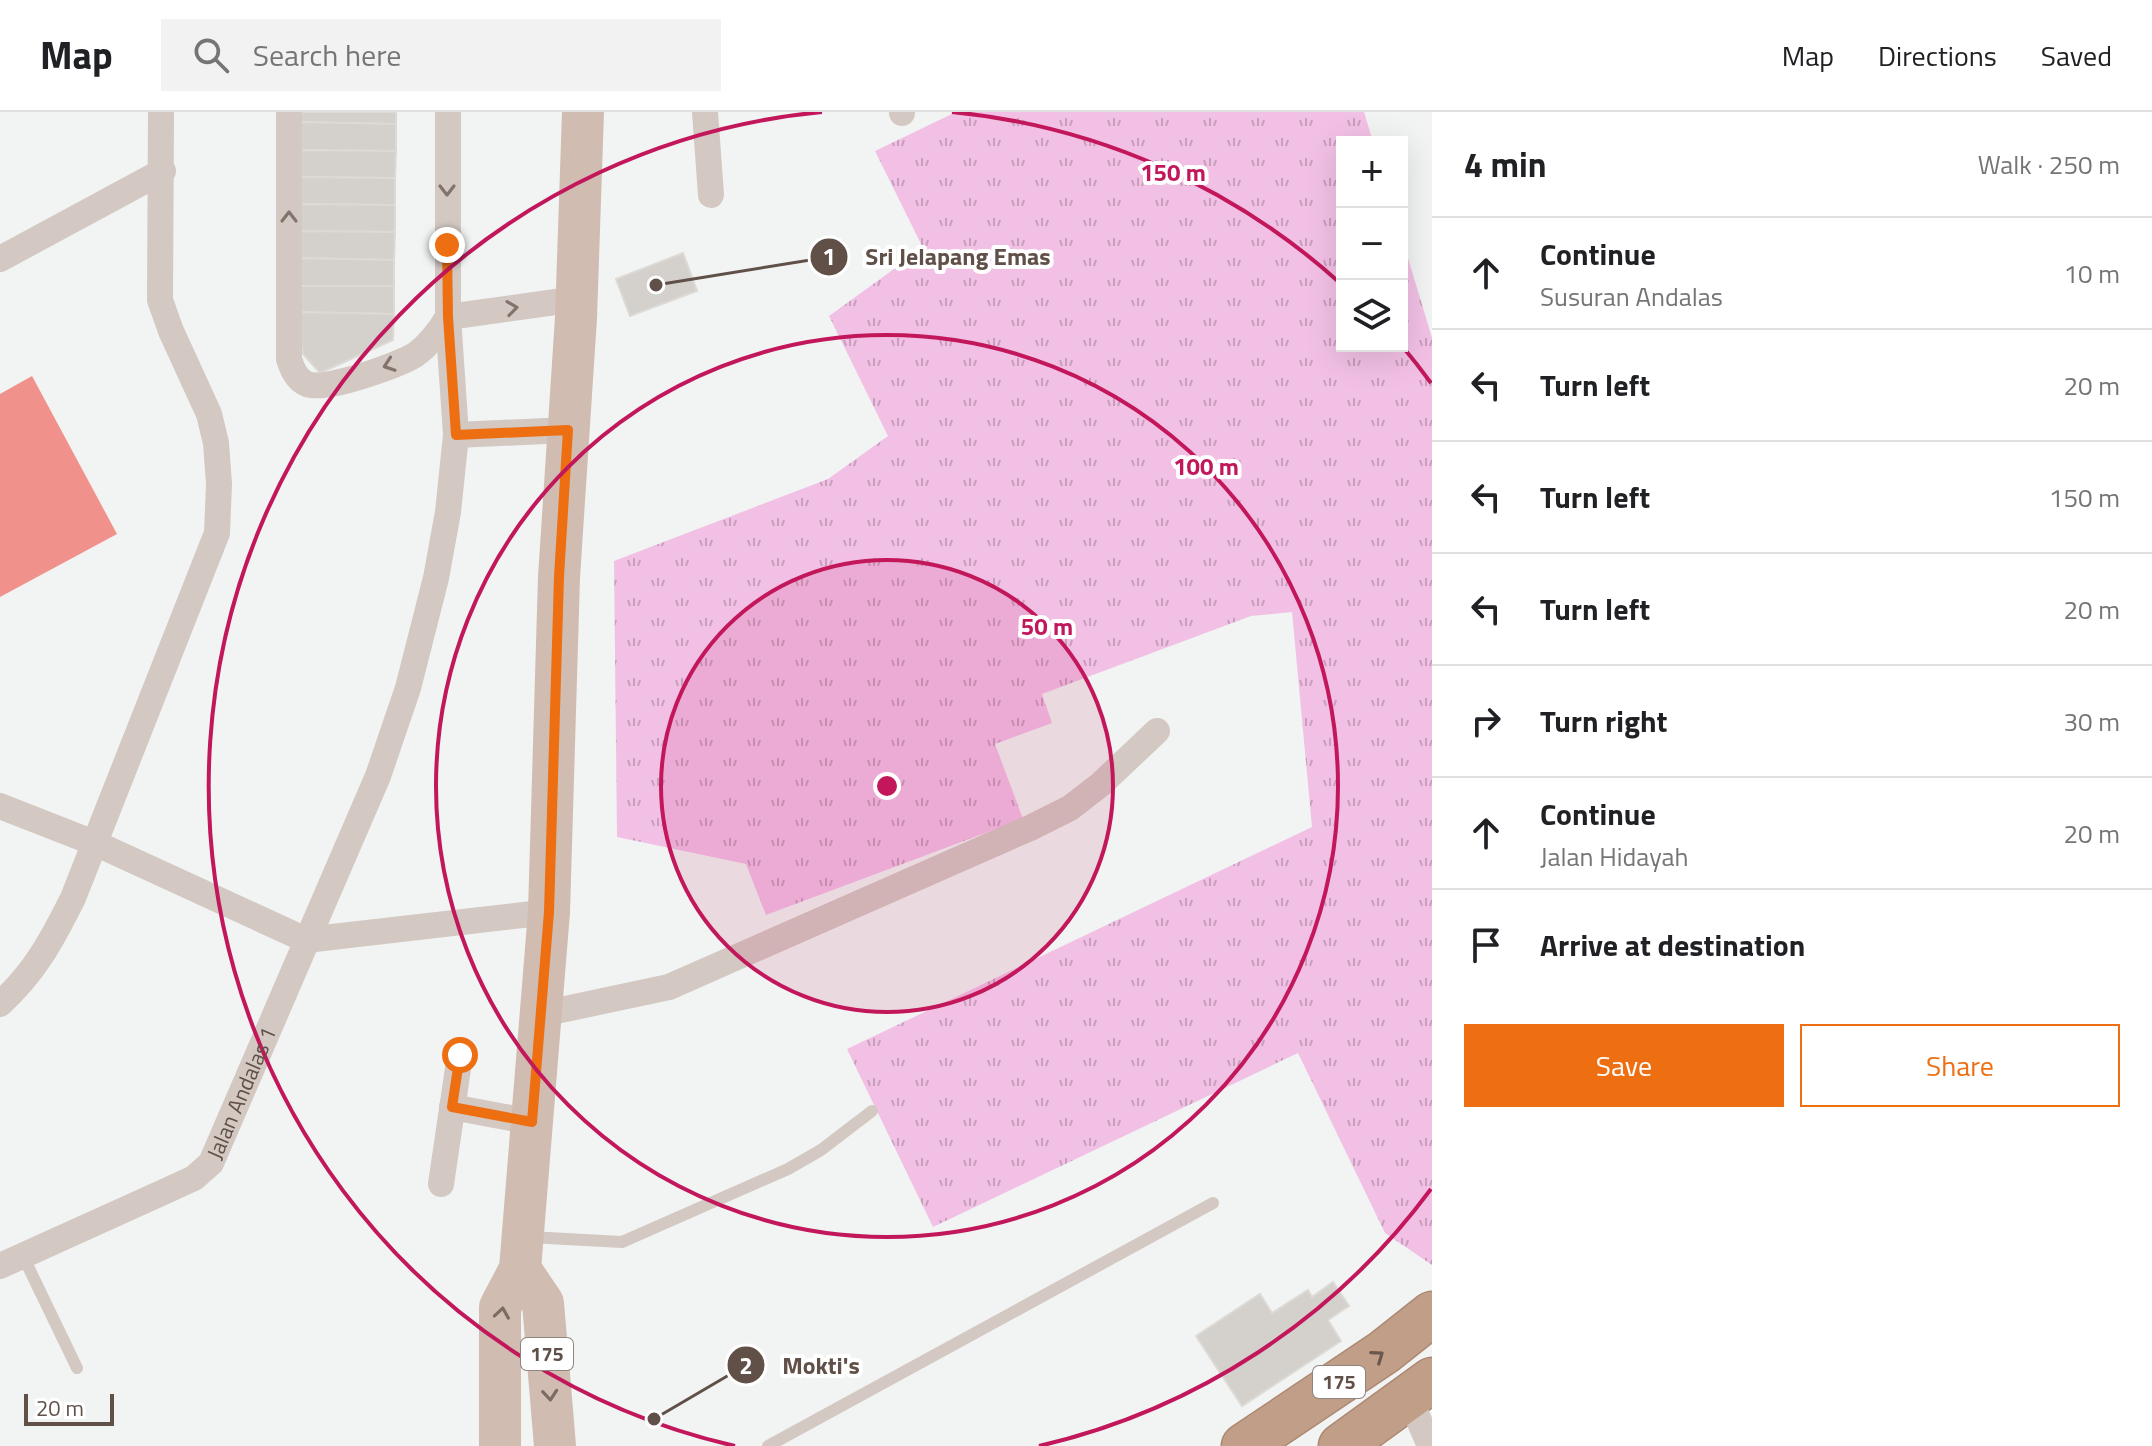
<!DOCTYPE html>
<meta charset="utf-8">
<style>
:root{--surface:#fff;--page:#f2f2f2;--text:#202124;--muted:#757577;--line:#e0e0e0;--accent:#ed6f12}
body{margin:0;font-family:"Titillium Web",sans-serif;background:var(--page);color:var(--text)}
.controls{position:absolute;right:24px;top:24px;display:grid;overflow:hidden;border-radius:0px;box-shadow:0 8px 32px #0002}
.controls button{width:72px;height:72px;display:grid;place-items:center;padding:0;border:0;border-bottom:2px solid var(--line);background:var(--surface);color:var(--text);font:40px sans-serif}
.scale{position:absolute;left:24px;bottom:20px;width:90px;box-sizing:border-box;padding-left:8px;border:4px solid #605048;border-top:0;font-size:22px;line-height:28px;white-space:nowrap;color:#605048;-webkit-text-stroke:6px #fff;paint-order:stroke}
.stop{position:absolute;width:24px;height:24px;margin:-18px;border:6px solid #ed6f12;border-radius:50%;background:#fff}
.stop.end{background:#ed6f12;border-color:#fff;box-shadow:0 2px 8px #0008}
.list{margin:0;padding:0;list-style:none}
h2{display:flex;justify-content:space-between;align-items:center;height:104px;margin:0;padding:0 32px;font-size:34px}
h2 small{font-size:26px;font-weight:400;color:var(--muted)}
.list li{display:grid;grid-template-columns:52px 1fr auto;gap:24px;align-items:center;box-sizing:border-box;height:112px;padding:0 32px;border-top:2px solid var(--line)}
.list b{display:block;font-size:30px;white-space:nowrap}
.list p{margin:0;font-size:26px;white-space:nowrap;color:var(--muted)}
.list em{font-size:26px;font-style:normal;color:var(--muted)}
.actions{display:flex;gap:16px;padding:24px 32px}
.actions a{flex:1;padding:18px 0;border:2px solid var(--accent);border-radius:0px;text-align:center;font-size:28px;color:var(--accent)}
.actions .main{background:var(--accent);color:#fff}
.icon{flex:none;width:44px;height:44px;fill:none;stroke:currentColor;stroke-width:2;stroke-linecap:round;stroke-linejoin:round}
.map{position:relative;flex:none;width:1432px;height:1334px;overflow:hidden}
header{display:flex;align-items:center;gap:48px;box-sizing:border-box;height:112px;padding:0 40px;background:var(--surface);border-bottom:2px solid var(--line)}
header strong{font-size:38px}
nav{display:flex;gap:44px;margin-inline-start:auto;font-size:28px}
.search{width:560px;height:72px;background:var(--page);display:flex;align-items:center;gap:20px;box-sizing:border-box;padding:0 28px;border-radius:0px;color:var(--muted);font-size:30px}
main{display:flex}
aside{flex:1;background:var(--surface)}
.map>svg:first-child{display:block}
.grass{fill:url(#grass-tufts)}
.water{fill:#f0928b}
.building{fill:#d4d0cb;stroke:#dddad5;stroke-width:2}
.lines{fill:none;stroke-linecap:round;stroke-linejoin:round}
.highway-casing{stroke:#ad8973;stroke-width:47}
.lane{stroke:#d3c8c2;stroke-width:12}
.street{stroke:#d3c8c2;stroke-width:26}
.primary{stroke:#d1bcb1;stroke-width:42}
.highway{stroke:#c19e88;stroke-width:44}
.oneway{stroke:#82746d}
.oneway2{stroke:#7c6b62}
.oneway3{stroke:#6a584e}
.route{stroke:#ed6f12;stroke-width:10}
.ring{fill:none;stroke:#c2185b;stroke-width:4}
.labels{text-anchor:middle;stroke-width:8;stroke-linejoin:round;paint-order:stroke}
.shield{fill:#fff;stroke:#90847f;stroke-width:2}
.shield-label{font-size:20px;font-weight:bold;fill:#605048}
.street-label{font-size:22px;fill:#605048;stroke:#fff}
.centre{fill:#c2185b;stroke:#fff;stroke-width:4}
.ring-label{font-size:24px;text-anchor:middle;font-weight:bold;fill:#c2185b;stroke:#fff;stroke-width:8;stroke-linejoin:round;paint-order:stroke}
.leader{fill:none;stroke:#605048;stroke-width:3}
.callout-dot{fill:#605048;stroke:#fff;stroke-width:3}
.mark-label{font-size:24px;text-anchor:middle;font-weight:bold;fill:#fff}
.callout-label{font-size:24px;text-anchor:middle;font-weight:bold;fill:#605048;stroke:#fff;stroke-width:8;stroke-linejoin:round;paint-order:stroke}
</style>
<header>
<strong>Map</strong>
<div class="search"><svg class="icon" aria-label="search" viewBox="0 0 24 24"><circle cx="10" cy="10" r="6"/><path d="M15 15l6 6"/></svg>Search here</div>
<nav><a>Map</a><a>Directions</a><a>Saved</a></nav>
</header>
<main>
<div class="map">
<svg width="1432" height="1334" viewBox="0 0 1432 1334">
<defs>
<pattern id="grass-tufts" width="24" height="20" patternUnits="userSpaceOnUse" patternTransform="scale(2)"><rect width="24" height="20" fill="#f2c0e5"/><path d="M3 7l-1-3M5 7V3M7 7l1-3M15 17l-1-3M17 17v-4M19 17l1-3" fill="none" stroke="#c79ebc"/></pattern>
</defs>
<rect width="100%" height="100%" fill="#f1f4f3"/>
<polygon class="grass" points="956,0 1364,0 1373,30 1342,30 1342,234 1402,234 1402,126 1432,226 1432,1153 1385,1121 1298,941 933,1115 847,937 1312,715 1292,500 1251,504 1042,582 1052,611 995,632 1023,707 766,803 746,752 617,725 614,449 828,367 888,324 829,204 923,136 875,39"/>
<polygon class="water" points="32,264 117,422 0,485 0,282"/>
<g class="building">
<polygon points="299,0 396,0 396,12 299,10"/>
<polygon points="299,10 396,12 396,39 298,38"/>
<polygon points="298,38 396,39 395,66 298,65"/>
<polygon points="298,65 395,66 395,93 297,92"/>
<polygon points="297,92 395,93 395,120 297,119"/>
<polygon points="297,119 395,120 394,148 296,146"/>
<polygon points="683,141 697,179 630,204 616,167"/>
<polygon points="296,146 394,148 394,174 296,174"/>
<polygon points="296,174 394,174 394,202 296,200"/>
<polygon points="296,200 394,202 393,228 320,261 303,242"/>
<polygon points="1333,1170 1349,1194 1328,1208 1341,1229 1242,1294 1196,1224 1260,1182 1272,1201 1308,1178 1312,1185"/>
</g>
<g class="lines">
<defs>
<g id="highway">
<polyline points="1244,1334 1384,1240 1432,1202"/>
<polyline points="1341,1334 1432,1268"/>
</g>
</defs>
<use href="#highway" class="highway-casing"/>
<g class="lane">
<polyline points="529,1125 622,1130 788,1057 821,1038 872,999"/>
<polyline points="23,1144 77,1256"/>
<polyline points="768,1334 1213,1091"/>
</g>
<g class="street">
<path d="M289,0V247C292,257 297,268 307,272C325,280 398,253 415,243C429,233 439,220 448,205"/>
<polyline points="705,0 711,83"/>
<polyline points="902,0 902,1"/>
<polyline points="0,147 163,59"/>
<polyline points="448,205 577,187"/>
<polyline points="456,323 568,318"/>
<polyline points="0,694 97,732 306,828 549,800"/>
<path d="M0,892C35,860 52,828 73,786L217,421L219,372L216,331L209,302L171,219L160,188L161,0"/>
<polyline points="542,902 669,875 1030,716 1070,696 1101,672 1157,619"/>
<polyline points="452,995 532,1010"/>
<polyline points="441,1072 460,943"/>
<path id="s1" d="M0,1154L168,1078L194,1066L211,1051L378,664L408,576L436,466L448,400L456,323L448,205V0"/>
<polyline points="1409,1285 1430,1334"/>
</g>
<g class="primary">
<polyline points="520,1157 543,1191 555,1334"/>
<polyline points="500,1334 500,1195 520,1157 549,800 559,465 576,206 583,0"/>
</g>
<use href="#highway" class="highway"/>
</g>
<defs><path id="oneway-chevron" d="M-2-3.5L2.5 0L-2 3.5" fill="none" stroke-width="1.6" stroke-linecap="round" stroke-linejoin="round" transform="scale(2)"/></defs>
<g class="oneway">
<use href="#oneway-chevron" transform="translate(447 78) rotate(90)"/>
<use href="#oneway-chevron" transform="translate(289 105) rotate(-90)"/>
<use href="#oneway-chevron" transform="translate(512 196) rotate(-8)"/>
<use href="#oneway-chevron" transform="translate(389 253) rotate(161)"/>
</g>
<g class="oneway2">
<use href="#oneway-chevron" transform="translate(502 1201) rotate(-81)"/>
<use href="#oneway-chevron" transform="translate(550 1283) rotate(85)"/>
</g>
<use class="oneway3" href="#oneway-chevron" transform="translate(1378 1244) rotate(-35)"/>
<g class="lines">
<polyline class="route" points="447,133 448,205 456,323 568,318 559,465 549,800 532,1010 452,995 460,943"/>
</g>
<circle cx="887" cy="674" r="226" fill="#c2185b" fill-opacity=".12"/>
<g class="ring">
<circle cx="887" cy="674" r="226"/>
<circle cx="887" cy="674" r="451"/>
<path d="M1431 1077A677 677 0 0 1 1039 1334M735 1334A677 677 0 0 1 822 0M952 0A677 677 0 0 1 1340 171M1402 234A677 677 0 0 1 1431 271"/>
</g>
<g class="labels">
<g class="shield">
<rect x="521" y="1226" width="52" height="32" rx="6"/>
<rect x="1313" y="1254" width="52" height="32" rx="6"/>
</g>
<g class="shield-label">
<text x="547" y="1249">175</text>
<text x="1339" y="1277">175</text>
</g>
<g class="street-label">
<text dy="8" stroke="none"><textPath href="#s1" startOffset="312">Jalan Andalas 1</textPath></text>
</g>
</g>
<circle cx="887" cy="674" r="12" class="centre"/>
<g class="ring-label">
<text x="1173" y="69">150 m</text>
<text x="1206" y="363">100 m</text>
<text x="1047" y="523">50 m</text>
</g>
<path class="leader" d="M656 173L829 145M654 1307L746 1253"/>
<g class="callout-dot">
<circle cx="656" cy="173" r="8"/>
<circle cx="654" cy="1307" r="8"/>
<circle cx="829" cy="145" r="20"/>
<circle cx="746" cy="1253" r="20"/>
</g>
<g class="mark-label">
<text x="829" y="153">1</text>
<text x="746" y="1262">2</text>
</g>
<g class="callout-label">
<text x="958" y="153">Sri Jelapang Emas</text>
<text x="821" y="1262">Mokti's</text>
</g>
</svg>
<div class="controls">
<button>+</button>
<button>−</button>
<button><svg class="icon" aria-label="layers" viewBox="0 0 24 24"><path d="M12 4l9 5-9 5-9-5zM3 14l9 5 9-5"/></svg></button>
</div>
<div class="scale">20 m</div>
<div class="stop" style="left:460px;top:943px"></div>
<div class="stop end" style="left:447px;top:133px"></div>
</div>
<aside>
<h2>4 min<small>Walk · 250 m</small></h2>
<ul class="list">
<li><svg class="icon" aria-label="ahead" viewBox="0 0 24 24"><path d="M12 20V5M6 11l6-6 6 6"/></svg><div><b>Continue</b><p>Susuran Andalas</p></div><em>10 m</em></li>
<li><svg class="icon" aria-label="left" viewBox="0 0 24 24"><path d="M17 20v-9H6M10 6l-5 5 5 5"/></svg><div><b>Turn left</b></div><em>20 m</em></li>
<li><svg class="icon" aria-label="left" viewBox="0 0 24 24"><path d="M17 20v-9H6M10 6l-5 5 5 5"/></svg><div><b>Turn left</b></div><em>150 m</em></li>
<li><svg class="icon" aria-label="left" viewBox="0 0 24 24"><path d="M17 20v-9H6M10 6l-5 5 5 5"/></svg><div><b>Turn left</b></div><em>20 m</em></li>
<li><svg class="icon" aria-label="right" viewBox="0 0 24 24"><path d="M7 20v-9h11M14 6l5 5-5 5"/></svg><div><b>Turn right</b></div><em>30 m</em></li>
<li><svg class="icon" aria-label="ahead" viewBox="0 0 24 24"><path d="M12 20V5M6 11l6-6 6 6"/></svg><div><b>Continue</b><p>Jalan Hidayah</p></div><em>20 m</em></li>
<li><svg class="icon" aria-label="arrive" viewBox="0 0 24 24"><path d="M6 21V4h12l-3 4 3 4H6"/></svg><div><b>Arrive at destination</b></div></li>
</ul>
<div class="actions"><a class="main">Save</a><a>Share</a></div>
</aside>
</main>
